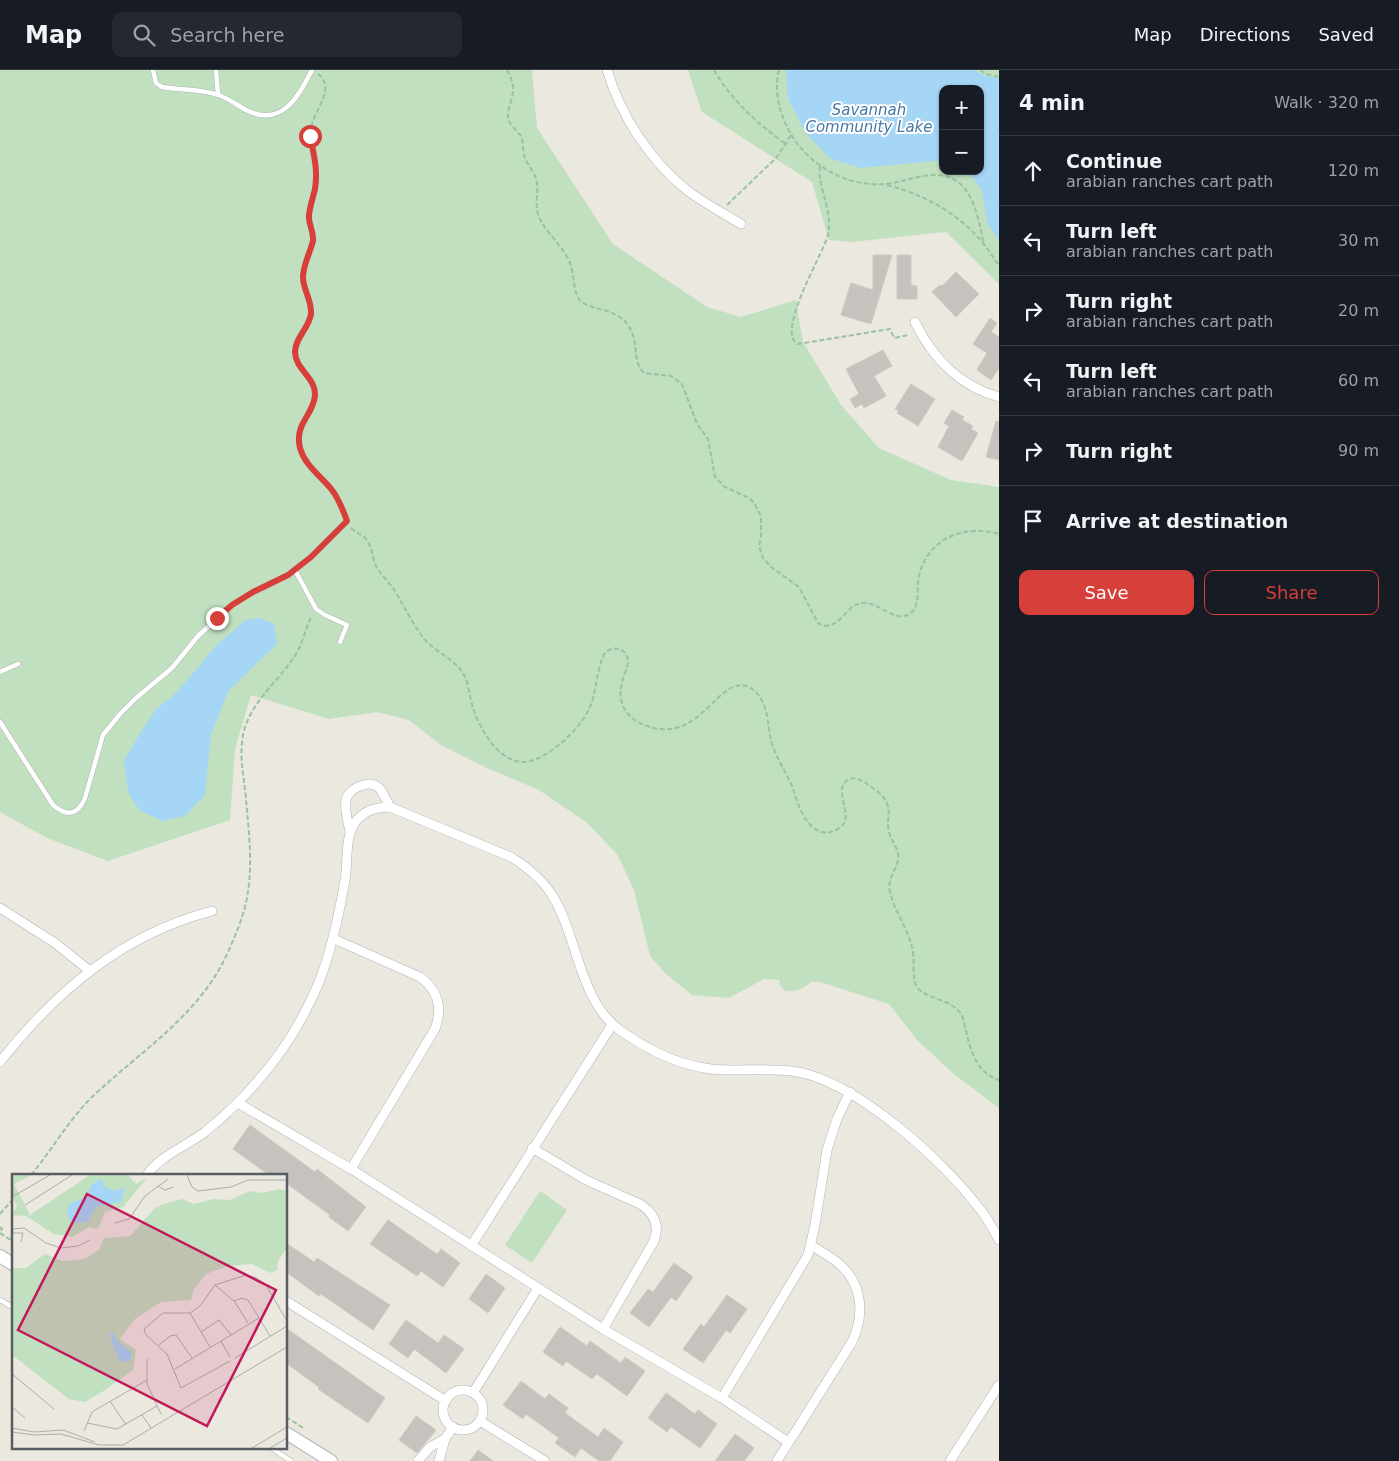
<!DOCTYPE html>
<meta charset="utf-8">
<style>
:root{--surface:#171b24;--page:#242831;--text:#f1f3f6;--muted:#9ea1a6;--line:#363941;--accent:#d63f3a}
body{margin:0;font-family:"DejaVu Sans",sans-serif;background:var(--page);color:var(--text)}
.controls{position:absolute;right:15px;top:15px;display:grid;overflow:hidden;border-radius:10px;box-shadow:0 1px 4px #0004}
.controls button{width:45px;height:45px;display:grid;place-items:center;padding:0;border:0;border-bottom:1px solid var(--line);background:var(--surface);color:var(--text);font:25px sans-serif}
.stop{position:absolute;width:15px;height:15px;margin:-11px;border:4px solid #d63f3a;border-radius:50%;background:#fff}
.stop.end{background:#d63f3a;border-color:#fff;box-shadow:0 1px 5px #0008}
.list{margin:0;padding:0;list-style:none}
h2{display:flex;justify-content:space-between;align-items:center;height:65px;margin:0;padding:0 20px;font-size:21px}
h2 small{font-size:16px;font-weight:400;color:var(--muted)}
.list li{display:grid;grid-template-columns:32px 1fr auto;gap:15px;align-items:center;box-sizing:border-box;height:70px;padding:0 20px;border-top:1px solid var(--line)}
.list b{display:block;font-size:19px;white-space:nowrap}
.list p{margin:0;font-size:16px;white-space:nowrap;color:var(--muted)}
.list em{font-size:16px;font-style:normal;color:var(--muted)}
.actions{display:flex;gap:10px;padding:15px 20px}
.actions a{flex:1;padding:11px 0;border:1px solid var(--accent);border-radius:10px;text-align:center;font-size:18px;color:var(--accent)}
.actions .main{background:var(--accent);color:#fff}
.icon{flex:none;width:28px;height:28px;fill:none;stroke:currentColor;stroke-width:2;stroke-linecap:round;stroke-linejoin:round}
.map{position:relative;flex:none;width:999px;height:1391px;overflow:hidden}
header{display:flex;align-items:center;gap:30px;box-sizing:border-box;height:70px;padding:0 25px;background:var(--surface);border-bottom:1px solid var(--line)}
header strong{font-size:24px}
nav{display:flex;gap:28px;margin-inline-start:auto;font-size:18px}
.search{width:350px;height:45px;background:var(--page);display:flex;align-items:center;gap:12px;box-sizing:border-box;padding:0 18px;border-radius:10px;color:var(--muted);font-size:19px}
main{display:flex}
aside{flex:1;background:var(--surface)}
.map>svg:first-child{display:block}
.green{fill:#c0e0bf;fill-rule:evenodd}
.water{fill:#a5d6f6}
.building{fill:#c6c2be;stroke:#cec9c0}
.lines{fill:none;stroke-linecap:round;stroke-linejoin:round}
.service-casing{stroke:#b1b3b7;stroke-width:5.5}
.minor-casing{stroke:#b1b3b7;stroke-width:10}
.secondary-casing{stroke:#b2b5ba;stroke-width:14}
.path{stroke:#99c1a2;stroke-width:2;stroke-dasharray:5 2.5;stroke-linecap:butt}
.service{stroke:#fff;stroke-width:4.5}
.minor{stroke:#fff;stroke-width:9}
.secondary{stroke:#fff;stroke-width:12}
.route{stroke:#d63f3a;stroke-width:6}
.labels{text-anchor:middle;stroke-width:4;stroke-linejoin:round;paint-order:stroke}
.water-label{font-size:15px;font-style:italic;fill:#4678a5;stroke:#fff}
.inset-road{fill:none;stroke:#adaca9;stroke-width:1}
.view{fill:#c2185b;fill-opacity:0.15;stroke:#c2185b;stroke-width:2.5}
.inset-edge{fill:none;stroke:#595c60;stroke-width:2.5}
</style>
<header>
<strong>Map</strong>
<div class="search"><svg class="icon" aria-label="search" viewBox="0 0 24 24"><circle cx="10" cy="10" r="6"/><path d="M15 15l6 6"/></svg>Search here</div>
<nav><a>Map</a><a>Directions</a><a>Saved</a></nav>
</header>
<main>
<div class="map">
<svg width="999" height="1391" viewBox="0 0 999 1391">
<rect width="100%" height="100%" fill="#ebe8e0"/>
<g class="green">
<path d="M0,0H532L537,58L613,174L707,237L741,247L796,230L803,272L841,335L879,378L951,410L999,417V1038L955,1005L918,971L889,934L820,912H812C802,919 798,922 785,921L779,914L780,910L764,909L729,928L692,925L665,903L650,886L634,820L617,784L586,752L539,720L487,698L441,675L409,650L377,642L329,649L251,625L235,679L230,750L108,791L47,768L0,742Z"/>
<path d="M688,0H999V214L946,162L852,172L829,170L812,112L702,42ZM943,19H980V101H943Z"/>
<polygon points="540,1121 567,1140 532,1193 505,1175"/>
</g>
<g class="water">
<polygon points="786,0 976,0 981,4 999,9 999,170 988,155 982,121 969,101 980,101 980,19 943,19 943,90 861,98 831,89 807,65 788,29"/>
<polygon points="260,548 274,554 277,574 229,620 211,664 205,725 185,746 162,751 139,740 128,722 124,690 139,665 156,639 176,623 215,577 245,550"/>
</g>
<g class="building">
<polygon points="873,185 892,185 871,254 841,245 851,213 873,220"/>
<polygon points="897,185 911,185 911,215 917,216 917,229 897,229"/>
<polygon points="956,202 979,224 956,247 932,222 940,215 942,216"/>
<polygon points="990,248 997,253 991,262 999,267 999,298 991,310 977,300 987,283 973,274"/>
<polygon points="883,280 892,296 874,306 886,326 864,338 862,334 855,338 850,329 859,324 846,299"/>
<polygon points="911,314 935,329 918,356 897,343 899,341 895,339"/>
<polygon points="952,340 964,347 962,350 973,356 971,359 978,363 962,391 938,377 949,356 944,353"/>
<polygon points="996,351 999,352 999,390 986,387"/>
<polygon points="250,1055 315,1102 317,1099 366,1137 348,1161 329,1147 330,1145 286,1113 286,1105 269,1105 233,1079"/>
<polygon points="388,1150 437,1184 441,1179 460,1193 443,1217 421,1201 417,1206 370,1174"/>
<polygon points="286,1173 314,1192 317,1188 390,1235 373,1260 321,1224 319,1226 286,1202"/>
<polygon points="674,1193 693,1207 676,1231 671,1227 649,1257 630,1243 648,1219 653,1222"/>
<polygon points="486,1204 505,1218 488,1243 469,1229"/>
<polygon points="727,1225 747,1239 730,1263 726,1260 703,1293 683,1279 701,1254 704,1257"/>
<polygon points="406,1250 438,1273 444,1265 464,1279 446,1303 414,1279 408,1288 389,1274"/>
<polygon points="560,1257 587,1276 590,1271 621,1293 625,1287 645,1301 627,1326 597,1304 592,1309 566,1291 563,1296 543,1282"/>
<polygon points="286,1258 385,1328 368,1353 318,1319 319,1317 286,1293"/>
<polygon points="521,1311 545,1329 549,1324 568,1338 565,1343 598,1367 604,1358 623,1372 610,1391 599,1391 581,1378 575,1387 555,1373 559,1368 526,1344 523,1349 503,1335"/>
<polygon points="666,1323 695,1344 698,1340 717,1354 700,1378 671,1357 667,1362 648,1348"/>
<polygon points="416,1346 436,1360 417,1383 399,1370"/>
<polygon points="735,1364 754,1378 744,1391 715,1391"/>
<polygon points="478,1380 493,1391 470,1391"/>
</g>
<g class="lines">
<defs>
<g id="service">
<path d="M153,0L156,13L162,17C180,20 201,19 219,25C229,29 237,35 246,40C282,58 298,27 312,0"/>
<polyline points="216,0 218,25"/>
<polyline points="295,500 316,539 325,545 347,555 340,572"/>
<polyline points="0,602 18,594"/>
<path d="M0,652L53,735C67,747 78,745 85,728L103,665L120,644L136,628L172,598L198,566L232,535L253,522L288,505L311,487L347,451"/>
<polyline points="0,1230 14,1238"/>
<polyline points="270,1377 291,1391"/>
</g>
<g id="minor">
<path d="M607,0C621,46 650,91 688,121C704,133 723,143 741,154"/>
<path d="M915,252C933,289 959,316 999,327"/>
<path d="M350,761C348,752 344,740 346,730C348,719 368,709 378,717C383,721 386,730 390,737"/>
<polyline points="0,838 55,873 90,901"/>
<path d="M334,869L420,907C438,920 443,938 435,959L351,1099"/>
<path d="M0,992C56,921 123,864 212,841"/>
<polyline points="238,1033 351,1099 603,1259 722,1328 788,1372"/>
<path d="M532,1078L586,1110L640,1134C654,1143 660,1155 654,1171L603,1259"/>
<path d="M147,1105C158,1087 188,1075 205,1062C254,1022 295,971 319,912C332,879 339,845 345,810C348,792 345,769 354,754C362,741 375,737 390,737L511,787C527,797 542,809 552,825C578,866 579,932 621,961C648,980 678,995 711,999C740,1002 769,997 798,1002C857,1013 943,1090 979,1138C987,1147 993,1159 999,1170"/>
<polyline points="471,1176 612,955"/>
<polyline points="286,1231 446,1331"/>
<circle cx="463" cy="1340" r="20"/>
<polyline points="473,1323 538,1218"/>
<polyline points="722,1328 808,1185 815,1155 827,1080 837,1049 850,1022"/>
<polyline points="480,1351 545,1391"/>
<polyline points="418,1391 430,1377 445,1369"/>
<polyline points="439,1391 445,1369 453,1357"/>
<path d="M777,1391L852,1272C865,1244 863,1213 837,1192C829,1186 820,1181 811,1175"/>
<polyline points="950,1391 999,1315"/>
</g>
<g id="secondary">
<polyline points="0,1186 14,1195"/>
<polyline points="286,1363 331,1391"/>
</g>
</defs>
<use href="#service" class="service-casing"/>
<use href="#minor" class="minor-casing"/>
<use href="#secondary" class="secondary-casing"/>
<g class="path">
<path d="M507,0C510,6 513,11 513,18C514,29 505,40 509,51C512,57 517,61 521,66C524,73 522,81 525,88C528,95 533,101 536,108C540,122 533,134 540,149C548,165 563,176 570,193C575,205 572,218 579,229C587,241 614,236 628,255C640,272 631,290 644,303L671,306L682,314L697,354L708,369L715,407L725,417L749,428L754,433L761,446V466L759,476L763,488L771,497L799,517L818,553L824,556C845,555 845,533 865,533C880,533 896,554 911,543C921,534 916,518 919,506C928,468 964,454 999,464"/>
<path d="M714,0C732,31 758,54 787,75"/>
<path d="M779,0C773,24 781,49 794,69C814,98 849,117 885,114C908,112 937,96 958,112C976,126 979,154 984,174"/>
<polyline points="980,0 986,4 999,7"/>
<path d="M318,4C339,19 308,46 310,66C311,72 314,78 315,84C317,93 317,102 316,111C315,123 308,136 309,148C309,154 313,160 313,166C313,180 303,193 303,207C303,219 312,230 311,243C309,258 295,267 295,281C294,298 316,308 315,325C314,344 294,354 300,378C304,396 320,406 331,420C337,427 340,435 344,443"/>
<path d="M820,96C817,119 835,142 827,168C822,185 775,264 798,274L890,259L894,268L909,265"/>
<path d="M887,115C925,125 958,143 983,173C989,180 993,188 999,195"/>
<polyline points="727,135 777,87 791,65"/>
<path d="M351,458C356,463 362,464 366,469C373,478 372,489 377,498C381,505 388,511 393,518C404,535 412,554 425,570C437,583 456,590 464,605C469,614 469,625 472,634C475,647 483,661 490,671C498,682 511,693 525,692C548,690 581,658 590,637C597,620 596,599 605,583C613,574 629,579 628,593C627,600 623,606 622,613C616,635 629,651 650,657C702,673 719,603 749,617C755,620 760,626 763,633C769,645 768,661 772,674C777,689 786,702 792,716C795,723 796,730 799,736C805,752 818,769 836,760C840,758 843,756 845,751C849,739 833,715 850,709C856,707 861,710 866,713C873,718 884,725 887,733C891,742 886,753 889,762C891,772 900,779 898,790C896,801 887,809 890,822C894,841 908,858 912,877C915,887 912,907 916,915C922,929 951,928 961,944C964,949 964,955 966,960C970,981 977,1003 999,1010"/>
<path d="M31,1105C52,1080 68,1051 91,1028C141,980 200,946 229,880C235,866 241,852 245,837C254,801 249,765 246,729C244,705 239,690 243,665C250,632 277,613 294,587C303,574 305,559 312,545"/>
<polyline points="0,1144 14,1128"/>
<polyline points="0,1157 2,1159 0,1162"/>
<polyline points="0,1163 14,1172"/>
<polyline points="286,1347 305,1359"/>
</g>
<use href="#service" class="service"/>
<use href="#minor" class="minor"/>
<use href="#secondary" class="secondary"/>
</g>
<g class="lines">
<path class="route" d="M217,548L232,535L253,522L288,505L311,487L347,451C343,440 339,429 332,420C321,406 305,396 300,378C294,353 314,345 315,325C316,308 295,299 295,282C295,268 309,258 311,244C312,230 303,220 303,207C303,195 310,183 313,171C314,161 308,154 309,145C310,136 313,127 315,119C318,100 314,85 310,66"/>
</g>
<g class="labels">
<g class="water-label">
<text x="869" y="45">Savannah<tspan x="869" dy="17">Community Lake</tspan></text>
</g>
</g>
<g transform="translate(12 1104)">
<rect width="275" height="275" fill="#ebe8e0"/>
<path d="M4,1H19L2,10L18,41L78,1H116L124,10L135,4L111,33L93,38L86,55L77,53L60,63L42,60L14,42L0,41L5,32L0,21V3ZM267,15L275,17V74L266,87L265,96L258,99L240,90L216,92L194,100L182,115L179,126L149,128L123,145L108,165L124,176L121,196L93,216L73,228L57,225L0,181V94H14L33,80L51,87L72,85L87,76L92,64L118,62L143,34L152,30L170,25L182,30L201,25L218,26L238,17L250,19Z" fill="#c0e0bf"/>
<path d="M87,6H91V12L102,17L113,14L109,28L84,33L75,49L59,48L55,39L57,30L74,23L80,10ZM100,157L106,168L119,178L120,182L116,188L108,187L104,179L98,161Z" fill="#a5d6f6"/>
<path class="inset-road" d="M175,1L180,13L186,17L219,13L236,6H275M146,12L153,16L162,13M0,23L38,1M13,31L60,1M103,49L117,45L133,22L156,5M0,55L12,54L34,69L49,74L66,72L78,66M0,59H11L9,68M203,111L223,128L236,149M222,127L230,124L236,126L258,162M178,139L198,173M189,158L207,146L219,161M209,167L218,183M147,171L158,162L164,161L180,184M223,184L275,152M135,185V210L149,240M218,187L169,214L155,180L134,161L132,155L151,139H178L188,132L203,111L234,101L245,104L254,111L275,147M163,195L247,144M0,200L42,235M98,227L114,251M0,233L13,244M130,241L139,254M75,249L105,255L145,232M0,254L22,258L51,256L83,268M72,257L80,238L135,206M0,258L22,261L49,260L87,271H111L275,173M240,274L275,253M258,274L275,264"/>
<path class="view" d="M75,20L264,116L195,252L6,156Z"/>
<rect width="275" height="275" class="inset-edge"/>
</g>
</svg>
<div class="controls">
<button>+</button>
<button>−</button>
</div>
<div class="stop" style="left:310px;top:66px"></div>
<div class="stop end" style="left:217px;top:548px"></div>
</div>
<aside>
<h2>4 min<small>Walk · 320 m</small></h2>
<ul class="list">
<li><svg class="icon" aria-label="ahead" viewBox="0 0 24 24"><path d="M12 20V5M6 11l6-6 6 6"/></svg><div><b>Continue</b><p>arabian ranches cart path</p></div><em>120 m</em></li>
<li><svg class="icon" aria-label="left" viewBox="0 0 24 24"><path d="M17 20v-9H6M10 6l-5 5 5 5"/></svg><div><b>Turn left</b><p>arabian ranches cart path</p></div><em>30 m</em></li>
<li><svg class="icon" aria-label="right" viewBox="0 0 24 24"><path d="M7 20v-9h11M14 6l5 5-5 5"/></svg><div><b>Turn right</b><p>arabian ranches cart path</p></div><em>20 m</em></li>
<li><svg class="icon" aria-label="left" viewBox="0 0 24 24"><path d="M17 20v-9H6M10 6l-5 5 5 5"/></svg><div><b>Turn left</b><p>arabian ranches cart path</p></div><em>60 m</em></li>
<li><svg class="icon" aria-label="right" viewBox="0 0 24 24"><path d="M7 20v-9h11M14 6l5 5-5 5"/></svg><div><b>Turn right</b></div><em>90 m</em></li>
<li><svg class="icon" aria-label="arrive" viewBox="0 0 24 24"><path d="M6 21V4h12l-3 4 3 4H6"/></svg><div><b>Arrive at destination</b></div></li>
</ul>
<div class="actions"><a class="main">Save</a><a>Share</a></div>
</aside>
</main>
